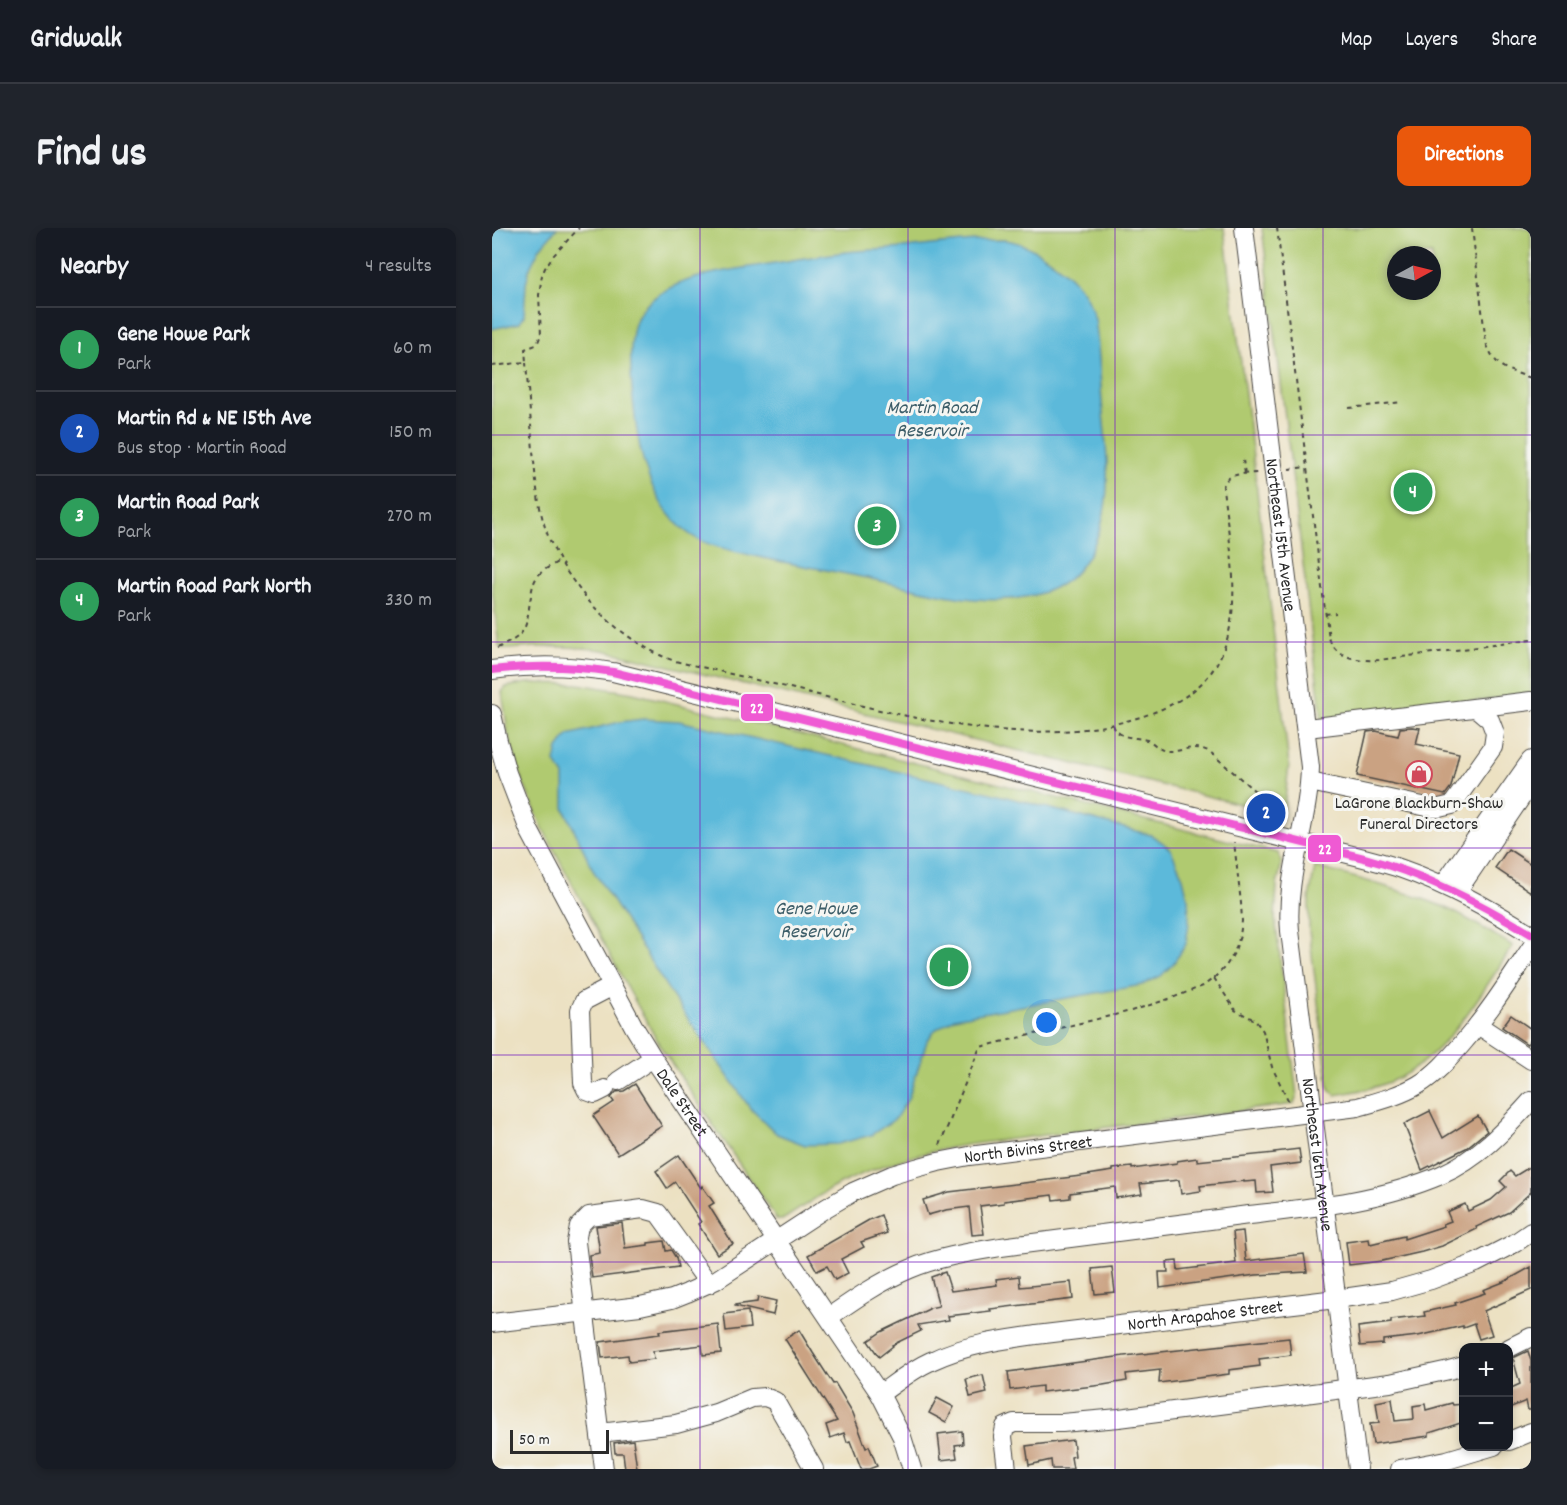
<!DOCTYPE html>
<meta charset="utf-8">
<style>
:root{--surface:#171b24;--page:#20242c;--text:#f1f3f6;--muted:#9ea1a6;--line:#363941;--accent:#ea580c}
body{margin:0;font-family:Dekko,sans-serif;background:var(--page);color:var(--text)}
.controls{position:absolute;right:18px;bottom:18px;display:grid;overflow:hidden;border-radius:12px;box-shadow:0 3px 9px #0003}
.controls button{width:54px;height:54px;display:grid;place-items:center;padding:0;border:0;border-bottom:2px solid var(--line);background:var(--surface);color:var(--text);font:30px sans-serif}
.compass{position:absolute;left:895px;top:18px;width:54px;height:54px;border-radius:50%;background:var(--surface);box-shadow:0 3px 9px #0003;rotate:83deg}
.scale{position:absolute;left:18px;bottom:15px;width:99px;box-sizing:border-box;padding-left:6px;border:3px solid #2b2b2b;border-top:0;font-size:16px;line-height:21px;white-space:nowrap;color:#2b2b2b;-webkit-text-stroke:4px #f6f6f2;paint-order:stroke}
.you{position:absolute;left:555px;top:795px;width:21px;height:21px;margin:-15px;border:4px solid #fff;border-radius:50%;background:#1a73e8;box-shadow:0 0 0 9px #1a73e833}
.badge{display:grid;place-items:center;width:39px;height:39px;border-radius:50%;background:var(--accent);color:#fff;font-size:20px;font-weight:700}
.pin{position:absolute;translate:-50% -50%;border:3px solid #fff;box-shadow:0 2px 6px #0006}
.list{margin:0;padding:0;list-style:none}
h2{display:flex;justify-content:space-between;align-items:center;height:78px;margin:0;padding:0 24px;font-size:26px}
h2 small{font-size:20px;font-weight:400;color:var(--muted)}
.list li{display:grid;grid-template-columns:39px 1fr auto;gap:18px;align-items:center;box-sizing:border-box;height:84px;padding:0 24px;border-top:2px solid var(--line)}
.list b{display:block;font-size:22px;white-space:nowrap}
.list p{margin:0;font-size:20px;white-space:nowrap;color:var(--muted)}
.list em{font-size:20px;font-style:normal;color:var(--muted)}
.map{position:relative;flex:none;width:1039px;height:1241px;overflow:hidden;border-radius:12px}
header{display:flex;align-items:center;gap:36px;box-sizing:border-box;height:84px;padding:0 30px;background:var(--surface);border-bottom:2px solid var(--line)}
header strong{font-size:28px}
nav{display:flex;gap:33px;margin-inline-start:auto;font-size:21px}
.intro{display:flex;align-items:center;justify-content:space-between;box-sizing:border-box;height:144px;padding:0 36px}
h1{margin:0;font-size:42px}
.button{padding:15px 27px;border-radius:12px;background:var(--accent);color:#fff;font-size:21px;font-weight:700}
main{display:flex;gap:36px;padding:0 36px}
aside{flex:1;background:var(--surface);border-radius:12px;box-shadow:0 3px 9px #0003}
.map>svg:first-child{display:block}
.green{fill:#b0ca70;stroke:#6e7a4e;stroke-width:1.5;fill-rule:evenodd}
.water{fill:#5cb9da;stroke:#447282;stroke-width:1.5}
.building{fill:#caa282}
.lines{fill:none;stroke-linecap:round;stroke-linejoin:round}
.minor-casing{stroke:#484642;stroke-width:20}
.path{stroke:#484642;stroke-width:2;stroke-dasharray:4.5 4.5;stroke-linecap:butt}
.minor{stroke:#fff;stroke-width:18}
.bus-1-casing{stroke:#f6f6f2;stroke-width:12}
.bus-1{stroke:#ef5ad3;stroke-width:8}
.grid{fill:none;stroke:#7b2cbf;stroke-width:1.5;stroke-opacity:0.55}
.labels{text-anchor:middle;stroke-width:6;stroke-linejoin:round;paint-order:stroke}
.street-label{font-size:18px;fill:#2b2b2b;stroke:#f6f6f2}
.poi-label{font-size:18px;fill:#2b2b2b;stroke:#f6f6f2}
.water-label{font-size:20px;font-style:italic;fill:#3c5d68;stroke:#f6f6f2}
.line-badge{stroke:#f6f6f2;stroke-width:2}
.badge-label{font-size:16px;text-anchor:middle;font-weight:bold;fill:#fff}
</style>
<header>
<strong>Gridwalk</strong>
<nav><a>Map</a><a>Layers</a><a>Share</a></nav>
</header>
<div class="intro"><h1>Find us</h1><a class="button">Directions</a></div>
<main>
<aside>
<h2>Nearby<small>4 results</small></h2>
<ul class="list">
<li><span class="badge" style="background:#2e9e5b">1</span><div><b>Gene Howe Park</b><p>Park</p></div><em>60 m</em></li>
<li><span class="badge" style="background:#1a4fb4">2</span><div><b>Martin Rd &amp; NE 15th Ave</b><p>Bus stop · Martin Road</p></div><em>150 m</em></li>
<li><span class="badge" style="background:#2e9e5b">3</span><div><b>Martin Road Park</b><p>Park</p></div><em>270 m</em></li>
<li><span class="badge" style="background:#2e9e5b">4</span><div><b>Martin Road Park North</b><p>Park</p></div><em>330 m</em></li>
</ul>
</aside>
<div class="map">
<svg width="1039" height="1241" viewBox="0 0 1039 1241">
<rect width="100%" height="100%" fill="#f6f6f2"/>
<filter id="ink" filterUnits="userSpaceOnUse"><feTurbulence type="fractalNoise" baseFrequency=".0167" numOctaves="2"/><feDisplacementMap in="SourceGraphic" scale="12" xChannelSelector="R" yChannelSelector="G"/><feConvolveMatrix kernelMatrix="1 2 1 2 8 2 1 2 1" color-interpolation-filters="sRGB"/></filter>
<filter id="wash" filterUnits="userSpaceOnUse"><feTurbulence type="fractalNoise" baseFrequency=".008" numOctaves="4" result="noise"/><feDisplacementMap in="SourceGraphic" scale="24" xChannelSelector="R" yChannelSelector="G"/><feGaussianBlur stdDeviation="1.35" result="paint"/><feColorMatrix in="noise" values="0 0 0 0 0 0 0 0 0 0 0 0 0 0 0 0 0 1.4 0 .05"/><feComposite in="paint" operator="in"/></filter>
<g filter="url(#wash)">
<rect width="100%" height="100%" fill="#ece1c2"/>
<g class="green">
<path d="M0,0H732L762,237L797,537L792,580L788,585H785L111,422C84,419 58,417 30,420C22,420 15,423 7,419L0,358Z"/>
<path d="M770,0H1039V466L830,492ZM904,27H940V63H904Z"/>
<path d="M35,455L86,456L141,465L786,625L790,634L785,657L783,689L805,868L802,876L480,916C433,923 388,936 346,957C326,967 308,981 290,992H285L170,821L135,759L51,601L31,554L16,506L10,464L14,459Z"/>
<path d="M823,639C867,650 910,662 952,679C976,690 999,705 1021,718C987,768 950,838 889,857C875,862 859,864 844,867L837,862L817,703V670Z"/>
</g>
<g class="water">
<polygon points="0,0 65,0 48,20 37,42 34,56 32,88 27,95 0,101"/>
<path d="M513,12C539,15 578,43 592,65C597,74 600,82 603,91C607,119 608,147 610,175C615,229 625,289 590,337C573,360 545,369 517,371C469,376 413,357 365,348C329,341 293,335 258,327C235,321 211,318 192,302C158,274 146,222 142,180C139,155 134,106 148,85C161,65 185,55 207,49C223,44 240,42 257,39C293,34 329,26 366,23C376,22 387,22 398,21C436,18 474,12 513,12Z"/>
<polygon points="151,491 187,493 499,565 659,607 670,614 679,622 691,650 696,671 697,694 694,716 681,736 669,748 650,757 462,790 443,802 435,813 416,871 403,891 379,907 346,916 313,917 285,906 258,880 181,769 102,644 72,580 72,548 63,534 66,520 76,507 128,494"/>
</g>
<g id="blocks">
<g class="building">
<polygon points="920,499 928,500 924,516 967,525 959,559 953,567 865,548 875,504 884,503 906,508 908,500"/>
<polygon points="1016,621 1039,636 1039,664 1003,640"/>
<polygon points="1019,787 1039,801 1039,811 1035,816 1010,799"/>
<polygon points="143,856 170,898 126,926 101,888 122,874 119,870 124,864 132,863"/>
<polygon points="938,883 951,910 986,888 995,903 974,920 930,942 912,896"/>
<polygon points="807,921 809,935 778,939 781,964 765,965 764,953 752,954 752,953 708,958 709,963 689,966 687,952 648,956 650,966 624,970 623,959 578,965 578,970 561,972 560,967 512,973 512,975 488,978 492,1006 480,1007 477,979 454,982 436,987 431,972 457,964 589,948 621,943 621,941 640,939 640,941 685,935 685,933 705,930 705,933 783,925 782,924"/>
<polygon points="187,927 209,960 210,958 222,975 217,978 241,1016 225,1026 206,996 209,994 183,954 175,960 164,943"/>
<polygon points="1039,938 1039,964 1017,984 984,999 985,1001 950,1018 930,1024 890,1033 857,1037 854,1014 877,1011 878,1016 912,1008 912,1011 952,998 951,996 959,993 955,984 973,976 976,983 999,972 1014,959 1008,953 1018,943 1023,948"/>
<polygon points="389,987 395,1005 369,1014 372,1019 349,1031 356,1045 343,1052 335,1038 325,1043 316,1027 377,992"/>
<polygon points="130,995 133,1020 156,1017 156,1015 172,1013 174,1023 179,1022 184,1030 186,1039 100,1050 97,1027 108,1025 104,998"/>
<polygon points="751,1003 754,1033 812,1026 815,1044 764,1047 668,1060 667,1044 676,1044 675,1034 685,1033 686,1042 744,1035 741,1004"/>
<polygon points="620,1039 623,1064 603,1066 600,1041"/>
<polygon points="1039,1039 1039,1062 992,1083 1000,1107 987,1111 982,1096 971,1100 971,1098 926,1108 891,1112 891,1116 868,1118 866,1099 899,1095 899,1092 933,1088 932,1084 964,1077 963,1075 993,1065 991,1062 1014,1053"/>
<polygon points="453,1044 459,1063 505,1057 504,1051 527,1048 528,1059 579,1054 581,1071 531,1077 498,1081 499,1083 456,1088 457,1092 426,1097 429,1103 400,1117 401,1118 387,1129 376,1113 389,1104 437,1081 437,1080 447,1078 439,1049"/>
<polygon points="266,1069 284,1073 281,1087 243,1078 243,1077 265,1074"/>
<polygon points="256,1083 258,1100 234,1103 232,1086"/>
<polygon points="226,1096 229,1125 211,1127 210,1117 161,1123 162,1131 137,1134 136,1127 110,1130 108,1114 168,1106 167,1103"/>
<polygon points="307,1102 321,1125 341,1156 343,1155 361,1185 374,1220 377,1218 385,1238 377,1241 369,1241 358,1213 355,1214 352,1205 338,1210 334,1197 345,1193 293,1111"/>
<polygon points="797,1110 799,1127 767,1131 768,1138 737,1142 737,1146 667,1155 668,1142 634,1146 635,1153 611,1157 550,1164 550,1158 518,1162 516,1144 632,1128"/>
<polygon points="1036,1123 1039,1133 1039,1182 1036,1182 1034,1173 1017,1180 1017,1161 1028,1156 1021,1130"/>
<polygon points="491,1147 495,1165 478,1169 474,1151"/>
<polygon points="445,1170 462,1179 454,1194 437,1185"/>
<polygon points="900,1171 903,1193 922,1191 921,1178 933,1176 934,1182 960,1175 961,1177 972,1176 972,1194 937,1205 937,1208 881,1216 878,1196 887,1195 884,1174"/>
<polygon points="470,1203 471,1216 463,1217 465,1230 449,1232 446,1206"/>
<polygon points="141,1212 145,1241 133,1241 131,1225 123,1225 122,1215"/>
<polygon points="581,1212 583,1228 579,1229 581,1241 560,1241 559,1232 537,1237 534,1218"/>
</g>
</g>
</g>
<g filter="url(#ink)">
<use href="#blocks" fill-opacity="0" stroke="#484642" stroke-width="1.5"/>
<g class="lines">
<defs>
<g id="minor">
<path id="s1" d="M752,0L818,539C817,594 793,647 798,703L866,1241"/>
<path d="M0,442C41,436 80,437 121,444L807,614C841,623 877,630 910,641C956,657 998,681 1039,706"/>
<path id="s2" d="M0,486L6,513L15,545L37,602L142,799L161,830L388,1166L410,1209L420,1241"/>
<polyline points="815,500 1039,473"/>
<polyline points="818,554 940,580 947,580 960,577 1001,519 1003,505 998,492 984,480"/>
<polyline points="951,657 1039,532"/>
<polyline points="965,664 1039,555"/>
<polyline points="986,797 1039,832"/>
<polyline points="126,853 161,830"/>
<polyline points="113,861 103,866 95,863 91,855 88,782 92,773 119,759"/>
<path d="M337,1089C363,1071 389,1053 418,1041C446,1029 479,1024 509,1019C589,1009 669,998 749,988C816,980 886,974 949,947C986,931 1013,902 1039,873"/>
<path id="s3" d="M0,1095L148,1078L180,1071L195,1065L224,1052L334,980L361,964L400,947L417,942L446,934L477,928L866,879C887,873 907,868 926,857C943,847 957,831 970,816C996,786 1017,753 1039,720"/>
<polyline points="1017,1120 1039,1109"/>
<path id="s4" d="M388,1166C405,1154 421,1141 439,1133C472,1117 509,1112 544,1107L844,1071L900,1063L939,1052L984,1035L1023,1015L1039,1004"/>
<polyline points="108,1205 184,1196 224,1185 260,1170 273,1169 283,1173 322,1241"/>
<polyline points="1017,1213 1039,1204"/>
<polyline points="112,1241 84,1014 87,998 97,988 151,981 166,985 217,1056"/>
<polyline points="515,1241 511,1209 513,1199 522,1195 570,1195 627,1190 898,1155 957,1142 972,1138"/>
<polyline points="908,1241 955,1232 1002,1218"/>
</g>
</defs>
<use href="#minor" class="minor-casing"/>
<g class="path">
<path d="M785,0L830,360L837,410C844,431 868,433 887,432L1039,412"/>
<path d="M980,0L994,115C1005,142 1014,141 1039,150"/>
<path d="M34,134C36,164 39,193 41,223C44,254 46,286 59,315C68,335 81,354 95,371C115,394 142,415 170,428C185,435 202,437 218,441C243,447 269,453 294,459C409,487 543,528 660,485C684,476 708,462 722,440C755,389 737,317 731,260C733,244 753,246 766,245L765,243"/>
<polyline points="0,138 34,134 33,121 44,117 46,114 49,107 47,67 50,47 53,40 60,29 87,0"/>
<polyline points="857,180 910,174"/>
<polyline points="751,232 753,246"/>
<polyline points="797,241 815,239"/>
<polyline points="833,386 844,385"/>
<path d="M5,420C38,406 33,400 39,368C40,361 41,355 45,349C50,342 60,337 68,333"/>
<path d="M621,497C623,501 623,503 627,505C635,511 645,509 655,512C663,515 667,523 676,523C693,524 701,515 718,524L788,585L791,591"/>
<polyline points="722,750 743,782 763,792 771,803 780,839 797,874"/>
<polyline points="448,917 488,819 639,783 680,770 711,758 722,750 734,738 742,725 748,708 750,693 749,675 742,614"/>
</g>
<use href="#minor" class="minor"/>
<defs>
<path id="bus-1" d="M0,442C41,437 80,438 121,444L872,630C932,646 986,674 1039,706"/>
</defs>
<use href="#bus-1" class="bus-1-casing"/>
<use href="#bus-1" class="bus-1"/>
</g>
</g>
<path class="grid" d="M208,0V1241M416,0V1241M623,0V1241M831,0V1241M0,207H1039M0,414H1039M0,620H1039M0,827H1039M0,1034H1039"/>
<defs>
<symbol id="shop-ring" viewBox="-11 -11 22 22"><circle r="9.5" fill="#f6f6f2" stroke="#d1495b" stroke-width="1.5"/><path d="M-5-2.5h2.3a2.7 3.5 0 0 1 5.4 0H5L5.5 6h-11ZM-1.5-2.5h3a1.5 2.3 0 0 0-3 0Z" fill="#d1495b"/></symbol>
</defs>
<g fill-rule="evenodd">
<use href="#shop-ring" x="912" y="531" width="30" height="30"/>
</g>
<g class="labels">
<g class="street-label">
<text dy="6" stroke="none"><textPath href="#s1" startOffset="309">Northeast 15th Avenue</textPath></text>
<text dy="6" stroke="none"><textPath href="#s2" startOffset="435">Dale Street</textPath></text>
<text dy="6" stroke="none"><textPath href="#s3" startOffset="574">North Bivins Street</textPath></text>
<text dy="6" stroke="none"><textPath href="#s1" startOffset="934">Northeast 16th Avenue</textPath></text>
<text dy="6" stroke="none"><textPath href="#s4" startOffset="340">North Arapahoe Street</textPath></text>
</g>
<g class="poi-label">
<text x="927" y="580">LaGrone Blackburn-Shaw<tspan x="927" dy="21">Funeral Directors</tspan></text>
</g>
<g class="water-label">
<text x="440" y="185">Martin Road<tspan x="440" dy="23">Reservoir</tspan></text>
<text x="324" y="686">Gene Howe<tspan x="324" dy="23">Reservoir</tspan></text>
</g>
</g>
<g class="line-badge">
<rect x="248" y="465" width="34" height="29" rx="6" fill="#ef5ad3"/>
<rect x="815" y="606" width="35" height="29" rx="6" fill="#ef5ad3"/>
</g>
<g class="badge-label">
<text x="265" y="485">22</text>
<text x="833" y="626">22</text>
</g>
</svg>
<div class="controls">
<button>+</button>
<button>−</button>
</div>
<svg class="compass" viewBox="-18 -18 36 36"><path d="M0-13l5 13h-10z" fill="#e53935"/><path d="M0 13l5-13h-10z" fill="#9ea1a6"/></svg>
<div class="scale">50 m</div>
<div class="you"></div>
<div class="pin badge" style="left:457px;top:739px;background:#2e9e5b">1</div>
<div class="pin badge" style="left:774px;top:585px;background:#1a4fb4">2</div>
<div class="pin badge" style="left:385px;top:298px;background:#2e9e5b">3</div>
<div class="pin badge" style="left:921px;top:264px;background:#2e9e5b">4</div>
</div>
</main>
